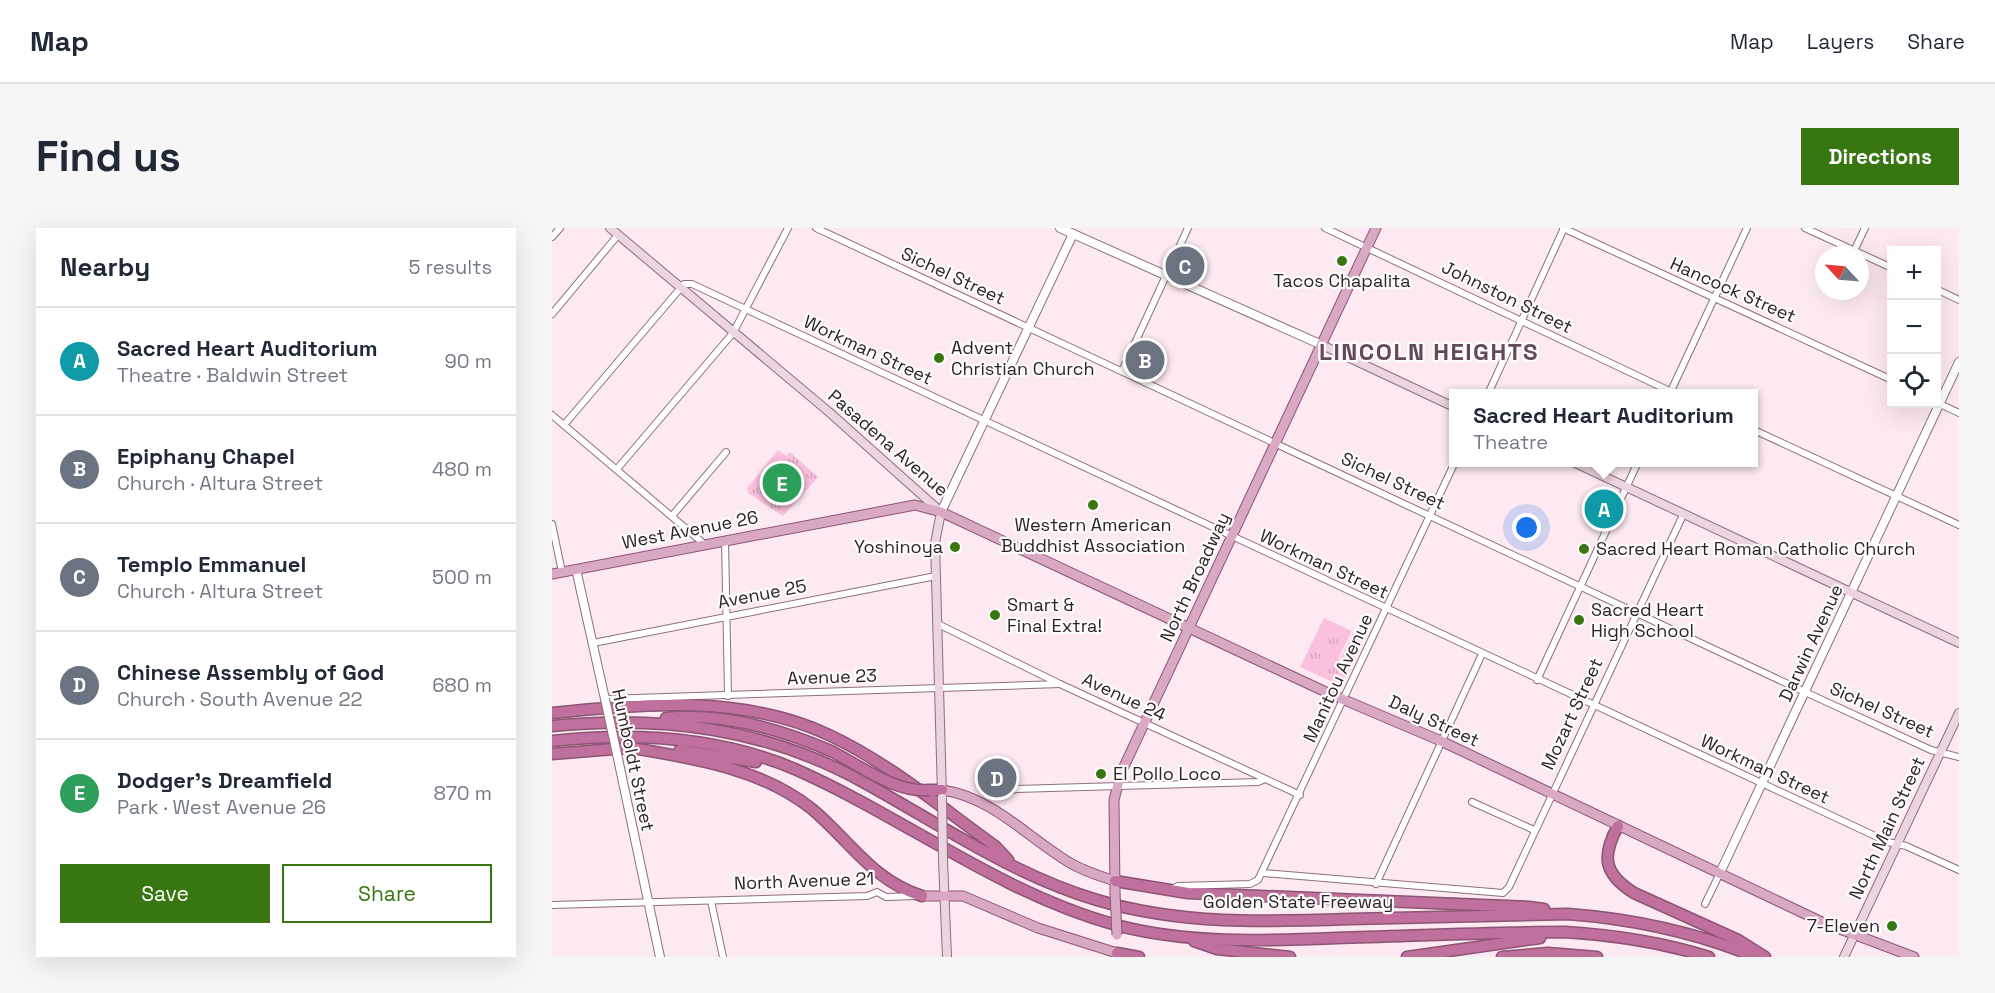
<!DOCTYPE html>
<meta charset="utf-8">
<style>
:root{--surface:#fff;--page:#f6f6f7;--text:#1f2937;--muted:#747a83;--line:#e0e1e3;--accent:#387611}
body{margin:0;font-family:"Space Grotesk",sans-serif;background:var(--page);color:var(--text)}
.controls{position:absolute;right:18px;top:18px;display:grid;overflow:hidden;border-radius:0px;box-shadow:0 6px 24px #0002}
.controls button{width:54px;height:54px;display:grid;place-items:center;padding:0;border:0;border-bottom:2px solid var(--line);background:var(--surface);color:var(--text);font:30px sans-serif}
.compass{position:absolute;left:1263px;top:18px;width:54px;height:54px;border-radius:50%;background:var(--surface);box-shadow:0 6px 24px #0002;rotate:296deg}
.you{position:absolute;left:975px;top:300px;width:21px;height:21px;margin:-15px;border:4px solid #fff;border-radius:50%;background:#1a73e8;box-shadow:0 0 0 9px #1a73e833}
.badge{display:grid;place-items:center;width:39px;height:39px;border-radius:50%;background:var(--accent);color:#fff;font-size:20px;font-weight:700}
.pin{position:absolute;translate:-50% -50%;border:3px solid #fff;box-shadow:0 2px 6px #0006}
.popup{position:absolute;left:897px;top:161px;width:309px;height:78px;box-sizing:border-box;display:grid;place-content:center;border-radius:0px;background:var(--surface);filter:drop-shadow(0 2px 4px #0005);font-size:20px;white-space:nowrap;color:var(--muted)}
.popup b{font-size:22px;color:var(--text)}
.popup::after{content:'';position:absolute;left:50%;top:100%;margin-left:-12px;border:12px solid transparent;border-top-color:var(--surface)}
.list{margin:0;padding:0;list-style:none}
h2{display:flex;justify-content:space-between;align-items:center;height:78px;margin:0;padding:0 24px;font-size:26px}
h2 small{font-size:20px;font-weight:400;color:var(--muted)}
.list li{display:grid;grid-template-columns:39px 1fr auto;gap:18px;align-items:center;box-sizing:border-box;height:108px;padding:0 24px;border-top:2px solid var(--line)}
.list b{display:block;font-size:22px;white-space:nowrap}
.list p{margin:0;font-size:20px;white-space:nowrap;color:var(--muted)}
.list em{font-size:20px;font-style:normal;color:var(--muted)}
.actions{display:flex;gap:12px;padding:18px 24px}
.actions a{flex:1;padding:14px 0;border:2px solid var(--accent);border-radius:0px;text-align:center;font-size:21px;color:var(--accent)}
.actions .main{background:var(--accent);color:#fff}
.icon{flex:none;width:33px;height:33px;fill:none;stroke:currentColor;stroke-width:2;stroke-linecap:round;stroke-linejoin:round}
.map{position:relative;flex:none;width:1407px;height:729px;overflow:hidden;border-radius:0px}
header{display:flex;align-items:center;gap:36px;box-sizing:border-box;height:84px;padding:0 30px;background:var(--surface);border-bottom:2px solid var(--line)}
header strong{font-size:28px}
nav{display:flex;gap:33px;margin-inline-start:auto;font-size:21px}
.intro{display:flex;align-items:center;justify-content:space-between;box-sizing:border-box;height:144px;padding:0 36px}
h1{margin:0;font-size:42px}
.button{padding:15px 27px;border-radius:0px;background:var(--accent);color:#fff;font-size:21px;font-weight:700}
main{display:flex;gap:36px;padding:0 36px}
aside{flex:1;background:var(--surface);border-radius:0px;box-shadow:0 6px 24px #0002}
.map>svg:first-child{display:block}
.park{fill:url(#park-tufts)}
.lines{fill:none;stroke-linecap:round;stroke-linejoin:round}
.minor-casing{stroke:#8d6f7e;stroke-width:8}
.tertiary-casing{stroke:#8d6f7e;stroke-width:10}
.secondary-casing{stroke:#8d6f7e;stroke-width:10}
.primary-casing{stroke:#8d5573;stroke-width:11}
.motorway-casing{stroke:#8d5573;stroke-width:13}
.minor{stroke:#fff;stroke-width:6}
.tertiary{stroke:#fff;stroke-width:8}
.secondary{stroke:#ecd4e1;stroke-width:8}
.primary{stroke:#d9a9c4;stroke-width:9}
.motorway{stroke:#c0709c;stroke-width:10}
.tertiary-bridge-casing{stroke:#8d6f7e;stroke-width:10;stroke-linecap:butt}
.secondary-bridge-casing{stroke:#8d6f7e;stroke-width:10;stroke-linecap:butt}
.primary-bridge-casing{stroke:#8d5573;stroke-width:11;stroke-linecap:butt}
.motorway-bridge-casing{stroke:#8d5573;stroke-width:13;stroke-linecap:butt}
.tertiary-bridge{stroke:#fff;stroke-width:8}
.secondary-bridge{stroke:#ecd4e1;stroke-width:8}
.primary-bridge{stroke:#d9a9c4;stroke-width:9}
.motorway-bridge{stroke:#c0709c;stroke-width:10}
.poi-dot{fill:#387611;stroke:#fcfcfc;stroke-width:2}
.labels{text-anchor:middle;stroke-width:4.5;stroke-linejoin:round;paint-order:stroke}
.street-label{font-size:18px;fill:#2e2228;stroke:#fcfcfc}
.poi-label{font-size:18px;fill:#2e2228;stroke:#fcfcfc;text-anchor:start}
.district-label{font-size:24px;font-weight:bold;letter-spacing:1.5px;fill:#654958;stroke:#fcfcfc}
</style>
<header>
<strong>Map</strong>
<nav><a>Map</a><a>Layers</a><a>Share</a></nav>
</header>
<div class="intro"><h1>Find us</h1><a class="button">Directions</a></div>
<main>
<aside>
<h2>Nearby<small>5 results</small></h2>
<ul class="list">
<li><span class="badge" style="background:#0f9aa8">A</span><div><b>Sacred Heart Auditorium</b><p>Theatre · Baldwin Street</p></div><em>90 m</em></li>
<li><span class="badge" style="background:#6b7280">B</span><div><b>Epiphany Chapel</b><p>Church · Altura Street</p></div><em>480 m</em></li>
<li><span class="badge" style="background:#6b7280">C</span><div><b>Templo Emmanuel</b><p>Church · Altura Street</p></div><em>500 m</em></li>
<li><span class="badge" style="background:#6b7280">D</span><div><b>Chinese Assembly of God</b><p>Church · South Avenue 22</p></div><em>680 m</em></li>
<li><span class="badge" style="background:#2e9e5b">E</span><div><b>Dodger's Dreamfield</b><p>Park · West Avenue 26</p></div><em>870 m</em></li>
</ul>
<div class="actions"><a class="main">Save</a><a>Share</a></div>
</aside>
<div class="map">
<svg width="1407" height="729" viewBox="0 0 1407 729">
<defs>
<pattern id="park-tufts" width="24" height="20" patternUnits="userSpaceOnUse" patternTransform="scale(1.5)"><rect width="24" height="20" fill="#fac0de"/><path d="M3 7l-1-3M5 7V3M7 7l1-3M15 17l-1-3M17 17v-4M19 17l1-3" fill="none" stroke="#d7a5be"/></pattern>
</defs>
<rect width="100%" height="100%" fill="#fde9f2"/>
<g class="park">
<polygon points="226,222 234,228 238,224 266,249 231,288 196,265 195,260"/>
<polygon points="772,390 800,403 786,431 798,438 789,458 748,439"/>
<polygon points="801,405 811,410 799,436 788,431"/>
</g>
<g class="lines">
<defs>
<g id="minor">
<polyline points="264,0 1253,464 1379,522 1407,529"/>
<polyline points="773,0 1124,166"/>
<polyline points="1011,0 1340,152"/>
<polyline points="1253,0 1340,40"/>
<polyline points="0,9 8,0"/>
<polyline points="1302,23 1313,0"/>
<polyline points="1384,61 1407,72"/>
<polyline points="0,86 66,7"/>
<polyline points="570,143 636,0"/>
<polyline points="1118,165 1195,0"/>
<polyline points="936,166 1012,0"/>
<polyline points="1386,175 1407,185"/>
<polyline points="0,187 151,315"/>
<polyline points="12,197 132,56 140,56 1336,614 1354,618 1407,642"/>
<polyline points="1202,202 1407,297"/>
<polyline points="65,241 181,105 236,0"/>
<polyline points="120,288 174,224"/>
<polyline points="0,296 10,344"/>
<polyline points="173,312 176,468"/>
<polyline points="386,396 508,456 748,567"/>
<polyline points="41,415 384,348"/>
<polyline points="985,452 1086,234"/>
<polyline points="53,471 508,456"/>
<polyline points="443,566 464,561 706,554 713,551"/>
<polyline points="920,574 982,602"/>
<polyline points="711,645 951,665 957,659 1131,287"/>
<polyline points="824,656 930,426"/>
<polyline points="620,661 626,658 698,656 706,652 903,234"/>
<polyline points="159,673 171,729"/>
<polyline points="1153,676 1167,647"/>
<polyline points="0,677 315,668 325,664 334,669 364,668"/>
</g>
<g id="tertiary">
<polyline points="508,0 770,117"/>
<polyline points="389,284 521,6"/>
<polyline points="24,341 53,471"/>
<polyline points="65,526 108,729"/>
<polyline points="1167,647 1407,134"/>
</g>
<g id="secondary">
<polyline points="58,0 277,184 389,284 383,315 390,567"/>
<polyline points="770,117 902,179"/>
<polyline points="1021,234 1407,415"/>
<polyline points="391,632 395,729"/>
<polyline points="1292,729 1407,485"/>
</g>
<g id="primary">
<polyline points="0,346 363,277 389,284 776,465 889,513 1272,695 1362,729"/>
<path d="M390,562C441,569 477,611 520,636C534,644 548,648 563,653"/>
<polyline points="563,665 562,572 569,545 824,0"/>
<polyline points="370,668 411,668 486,700 565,725"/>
</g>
<g id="motorway">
<path d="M0,485C91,475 193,467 277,507C337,535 390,580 443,618L456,632"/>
<path d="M114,490C170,484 228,501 279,523"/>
<path d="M0,498C110,487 215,500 313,555C389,597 461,647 545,672C629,697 713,694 798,691C871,689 944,687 1016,686C1083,691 1143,704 1204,729"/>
<path d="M0,513C83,504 167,508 245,542C353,590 448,665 564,697C635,716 712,713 785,710C861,708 937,704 1013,704C1063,707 1109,714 1157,729"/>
<path d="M74,519C139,530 207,539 260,581C298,613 321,653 370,668"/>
<polyline points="128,522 204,534"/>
<polyline points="0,526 74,520"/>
<polyline points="377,562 390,562"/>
<path d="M1066,598C1049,629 1052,646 1082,665L1186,712L1213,729"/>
<polyline points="563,653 636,665 977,679 992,681"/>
<polyline points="642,713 665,721 738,729"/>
<polyline points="565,725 587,729"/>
<polyline points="855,729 988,710"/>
<polyline points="950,729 996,725 1045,729"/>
</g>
</defs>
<use href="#minor" class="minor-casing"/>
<use href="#tertiary" class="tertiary-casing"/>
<use href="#secondary" class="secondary-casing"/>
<use href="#primary" class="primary-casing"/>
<use href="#motorway" class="motorway-casing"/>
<use href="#minor" class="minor"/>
<use href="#tertiary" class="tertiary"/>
<use href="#secondary" class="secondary"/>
<use href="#primary" class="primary"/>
<use href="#motorway" class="motorway"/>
<defs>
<polyline id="tertiary-bridge" points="53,471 65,526"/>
<polyline id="secondary-bridge" points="390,570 391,632"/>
<polyline id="primary-bridge" points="563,665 565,707"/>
<path id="motorway-bridge" d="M279,523C309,538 343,565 377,562"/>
</defs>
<use href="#tertiary-bridge" class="tertiary-bridge-casing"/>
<use href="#secondary-bridge" class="secondary-bridge-casing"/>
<use href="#primary-bridge" class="primary-bridge-casing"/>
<use href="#motorway-bridge" class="motorway-bridge-casing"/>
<use href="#tertiary-bridge" class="tertiary-bridge"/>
<use href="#secondary-bridge" class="secondary-bridge"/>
<use href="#primary-bridge" class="primary-bridge"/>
<use href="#motorway-bridge" class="motorway-bridge"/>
</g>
<g class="poi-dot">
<circle cx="790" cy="33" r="6"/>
<circle cx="387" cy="130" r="6"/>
<circle cx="541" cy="277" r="6"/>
<circle cx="403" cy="319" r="6"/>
<circle cx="1032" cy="321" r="6"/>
<circle cx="443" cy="387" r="6"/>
<circle cx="1027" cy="392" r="6"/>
<circle cx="549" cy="546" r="6"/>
<circle cx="1340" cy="698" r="6"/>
</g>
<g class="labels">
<g class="street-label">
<text transform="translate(401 48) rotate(25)" y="6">Sichel Street</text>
<text transform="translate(1181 62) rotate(24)" y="6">Hancock Street</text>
<text transform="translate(955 69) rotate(26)" y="6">Johnston Street</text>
<text transform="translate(316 122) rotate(25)" y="6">Workman Street</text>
<text transform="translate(336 215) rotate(41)" y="6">Pasadena Avenue</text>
<text transform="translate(841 253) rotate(25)" y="6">Sichel Street</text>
<text transform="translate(138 302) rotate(-11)" y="6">West Avenue 26</text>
<text transform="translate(772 336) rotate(25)" y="6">Workman Street</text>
<text transform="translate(643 349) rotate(-65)" y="6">North Broadway</text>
<text transform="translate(210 366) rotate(-11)" y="6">Avenue 25</text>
<text transform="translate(1259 415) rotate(-65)" y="6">Darwin Avenue</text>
<text transform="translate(280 449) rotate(-2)" y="6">Avenue 23</text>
<text transform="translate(786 450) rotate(-65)" y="6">Manitou Avenue</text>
<text transform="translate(572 469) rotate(25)" y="6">Avenue 24</text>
<text transform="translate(1330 482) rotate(24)" y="6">Sichel Street</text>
<text transform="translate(1020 486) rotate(-65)" y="6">Mozart Street</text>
<text transform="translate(882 493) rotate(25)" y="6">Daly Street</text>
<text transform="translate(81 532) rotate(78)" y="6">Humboldt Street</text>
<text transform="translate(1213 541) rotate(25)" y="6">Workman Street</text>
<text transform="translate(1335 600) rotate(-65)" y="6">North Main Street</text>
<text transform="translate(252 653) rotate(-2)" y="6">North Avenue 21</text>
<text x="746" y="680">Golden State Freeway</text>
</g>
<g class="poi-label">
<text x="790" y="59" text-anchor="middle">Tacos Chapalita</text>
<text x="399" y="126">Advent<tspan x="399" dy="21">Christian Church</tspan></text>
<text x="541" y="303" text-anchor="middle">Western American<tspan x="541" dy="21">Buddhist Association</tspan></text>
<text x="391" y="325" text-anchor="end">Yoshinoya</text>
<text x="1044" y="327">Sacred Heart Roman Catholic Church</text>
<text x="455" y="383">Smart &amp;<tspan x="455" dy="21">Final Extra!</tspan></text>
<text x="1039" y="388">Sacred Heart<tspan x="1039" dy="21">High School</tspan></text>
<text x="561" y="552">El Pollo Loco</text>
<text x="1328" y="704" text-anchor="end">7-Eleven</text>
</g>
<g class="district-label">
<text x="877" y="132">LINCOLN HEIGHTS</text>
</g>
</g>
</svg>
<div class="controls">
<button>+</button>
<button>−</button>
<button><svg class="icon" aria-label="locate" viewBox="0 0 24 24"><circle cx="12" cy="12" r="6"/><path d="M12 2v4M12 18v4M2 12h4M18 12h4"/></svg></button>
</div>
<svg class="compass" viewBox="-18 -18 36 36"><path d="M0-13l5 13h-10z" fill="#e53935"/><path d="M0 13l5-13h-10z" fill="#747a83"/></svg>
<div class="you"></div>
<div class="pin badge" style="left:1052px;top:281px;background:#0f9aa8">A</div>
<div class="popup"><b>Sacred Heart Auditorium</b>Theatre</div>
<div class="pin badge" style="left:593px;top:132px;background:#6b7280">B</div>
<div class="pin badge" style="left:633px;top:38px;background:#6b7280">C</div>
<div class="pin badge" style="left:445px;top:550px;background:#6b7280">D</div>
<div class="pin badge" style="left:230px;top:255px;background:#2e9e5b">E</div>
</div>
</main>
